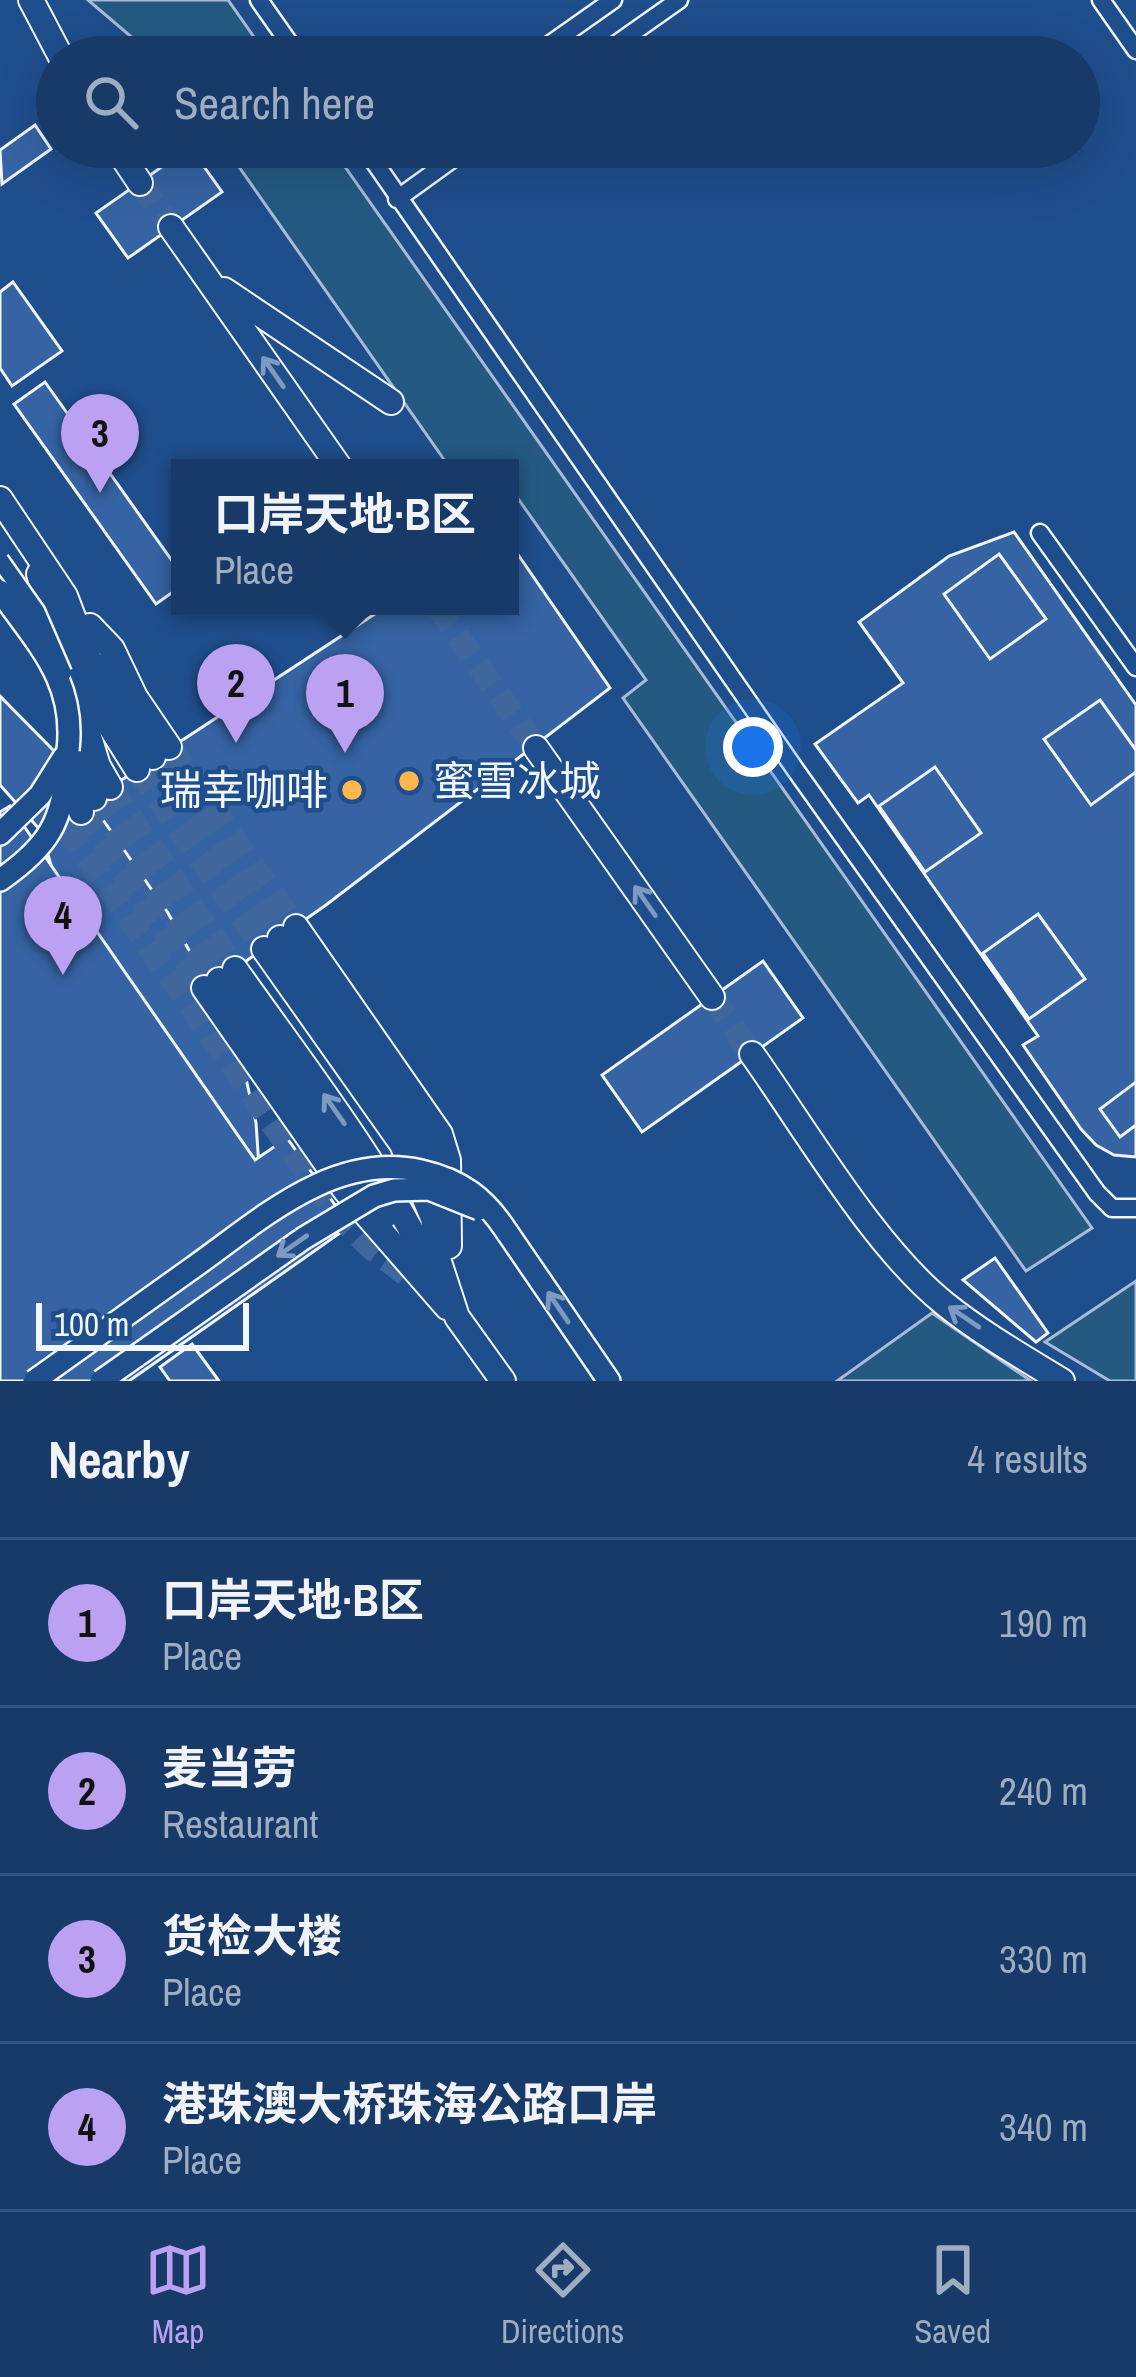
<!DOCTYPE html>
<meta charset="utf-8">
<style>
:root{--surface:#173a69;--page:#244571;--text:#f1f3f6;--muted:#9eadc0;--line:#36547d;--accent:#bca0f2}
body{margin:0;font-family:"Archivo Narrow","Noto Sans SC",sans-serif;background:var(--page);color:var(--text)}
.scale{position:absolute;left:36px;bottom:30px;width:213px;box-sizing:border-box;padding-left:12px;border:6px solid #f2f6ff;border-top:0;font-size:33px;line-height:42px;white-space:nowrap;color:#f2f6ff;-webkit-text-stroke:9px #1f4e8c;paint-order:stroke}
.you{position:absolute;left:753px;top:747px;width:42px;height:42px;margin:-30px;border:9px solid #fff;border-radius:50%;background:#1a73e8;box-shadow:0 0 0 18px #1a73e833}
.badge{display:grid;place-items:center;width:78px;height:78px;border-radius:50%;background:var(--accent);color:#111;font-size:39px;font-weight:700}
.pin{position:absolute;translate:-50% -99px;filter:drop-shadow(0 3px 6px #0008)}
.pin::after{content:'';position:absolute;top:63px;width:42px;height:36px;background:inherit;clip-path:polygon(0 0,100% 0,50% 100%)}
.popup{position:absolute;left:171px;top:459px;width:348px;height:156px;box-sizing:border-box;display:grid;place-content:center;border-radius:0px;background:var(--surface);filter:drop-shadow(0 3px 9px #0005);font-size:39px;white-space:nowrap;color:var(--muted)}
.popup b{font-size:45px;color:var(--text)}
.popup::after{content:'';position:absolute;left:50%;top:100%;margin-left:-24px;border:24px solid transparent;border-top-color:var(--surface)}
.list{margin:0;padding:0;list-style:none}
h2{display:flex;justify-content:space-between;align-items:center;height:156px;margin:0;padding:0 48px;font-size:51px}
h2 small{font-size:39px;font-weight:400;color:var(--muted)}
.list li{display:grid;grid-template-columns:78px 1fr auto;gap:36px;align-items:center;box-sizing:border-box;height:168px;padding:0 48px;border-top:3px solid var(--line)}
.list b{display:block;font-size:45px;white-space:nowrap}
.list p{margin:0;font-size:39px;white-space:nowrap;color:var(--muted)}
.list em{font-size:39px;font-style:normal;color:var(--muted)}
.icon{flex:none;width:66px;height:66px;fill:none;stroke:currentColor;stroke-width:2;stroke-linecap:round;stroke-linejoin:round}
.map{position:relative;flex:none;width:1136px;height:1381px;overflow:hidden}
.search{position:absolute;background:var(--surface);box-shadow:0 12px 48px #0002;left:36px;right:36px;top:36px;height:132px;display:flex;align-items:center;gap:30px;box-sizing:border-box;padding:0 42px;border-radius:66px;color:var(--muted);font-size:45px}
.sheet{height:828px;background:var(--surface)}
nav{display:flex;justify-content:space-around;align-items:center;box-sizing:border-box;height:168px;border-top:3px solid var(--line);background:var(--surface);font-size:33px;color:var(--muted)}
nav a{display:grid;justify-items:center;gap:6px}
nav .on{color:var(--accent)}
.map>svg:first-child{display:block}
.green{fill:#245a82;stroke:#a8bbd7;stroke-width:3}
.building{fill:#3563a3;stroke:#f2f6ff;stroke-width:3}
.lines{fill:none;stroke-linecap:round;stroke-linejoin:round}
.highway-tunnel{stroke:#3f679d;stroke-width:24;stroke-dasharray:24 12;stroke-linecap:butt}
.minor-casing{stroke:#f2f6ff;stroke-width:21}
.major-casing{stroke:#f2f6ff;stroke-width:26}
.highway-casing{stroke:#f2f6ff;stroke-width:28}
.minor{stroke:#1f4e8c;stroke-width:16}
.major{stroke:#1f4e8c;stroke-width:21}
.highway{stroke:#1f4e8c;stroke-width:24}
.minor-bridge-casing{stroke:#f2f6ff;stroke-width:21;stroke-linecap:butt}
.major-bridge-casing{stroke:#f2f6ff;stroke-width:26;stroke-linecap:butt}
.minor-bridge{stroke:#1f4e8c;stroke-width:16}
.major-bridge{stroke:#1f4e8c;stroke-width:21}
.oneway{stroke:#7e9ac0}
.poi-dot{fill:#ffb74d;stroke:#1f4e8c;stroke-width:4.5}
.labels{text-anchor:middle;stroke-width:9;stroke-linejoin:round;paint-order:stroke}
.poi-label{font-size:42px;fill:#f2f6ff;stroke:#1f4e8c;text-anchor:start}
</style>
<div class="map">
<svg width="1136" height="1381" viewBox="0 0 1136 1381">
<rect width="100%" height="100%" fill="#1f4e8c"/>
<g class="green">
<polygon points="88,0 228,0 268,57 155,57"/>
<polygon points="225,147 331,147 1092,1228 1026,1271 623,698 646,680 519,500 510,505 510,468 450,468"/>
<polygon points="1136,1281 1136,1381 1110,1381 1045,1342"/>
<polygon points="932,1313 1031,1381 837,1381"/>
</g>
<g class="building">
<polygon points="35,125 51,149 2,184 0,150"/>
<polygon points="190,147 222,192 128,258 96,213"/>
<polygon points="13,282 62,351 12,386 0,368 0,292"/>
<polygon points="45,382 180,572 180,587 156,604 14,404"/>
<polygon points="1014,532 1136,705 1136,1157 1114,1155 1096,1145 1081,1129 1023,1045 1038,1036 869,795 858,803 815,744 903,683 859,622 949,556"/>
<polygon points="510,543 610,688 326,905 222,978 199,978 88,824 85,816 94,798 387,606 510,606"/>
<polygon points="999,554 1046,619 990,659 944,594"/>
<polygon points="0,696 57,754 168,913 212,991 242,1061 256,1123 259,1167 245,1224 197,1296 155,1339 102,1381 0,1381 0,923 40,893 51,865 41,831 0,785"/>
<polygon points="1100,700 1136,750 1136,772 1091,805 1044,739"/>
<polygon points="935,767 981,833 925,872 879,806"/>
<polygon points="10,806 255,1160 287,1138 350,1226 129,1381 0,1381 0,812"/>
<polygon points="1038,914 1085,979 1029,1019 983,953"/>
<polygon points="763,961 803,1018 642,1132 602,1075"/>
<polygon points="1136,1082 1136,1125 1120,1137 1100,1109"/>
<polygon points="995,1258 1048,1333 1036,1342 963,1280"/>
<polygon points="192,1344 219,1381 170,1381 160,1367"/>
</g>
<g class="lines">
<g class="highway-tunnel">
<polyline points="140,183 171,227"/>
<polyline points="437,606 536,748"/>
<polyline points="169,747 296,927"/>
<polyline points="153,757 280,938"/>
<polyline points="137,769 264,949"/>
<polyline points="110,787 235,969"/>
<polyline points="70,790 67,816 75,841 330,1206 370,1247 416,1282"/>
<polyline points="94,798 219,980"/>
<polyline points="81,812 204,988"/>
<polyline points="712,997 752,1054"/>
</g>
<defs>
<g id="minor">
<polyline points="259,0 299,57"/>
<polyline points="1101,0 1136,50"/>
<polyline points="532,57 613,0"/>
<polyline points="598,57 679,0"/>
<polyline points="364,147 797,772 1097,1193 1112,1208 1136,1208"/>
<polyline points="397,199 469,147"/>
<polyline points="1040,533 1136,667"/>
</g>
<g id="major">
<polyline points="0,834 40,795 64,757"/>
<path d="M0,880C48,847 64,821 67,762"/>
<polyline points="507,1232 609,1381"/>
</g>
<g id="highway">
<polyline points="31,0 61,57"/>
<polyline points="116,147 140,183"/>
<polyline points="171,227 340,468"/>
<polyline points="224,290 391,402"/>
<polyline points="0,499 65,596 90,662 98,707 137,769"/>
<polyline points="39,574 98,766 110,787"/>
<polyline points="90,626 112,649 135,697 169,747"/>
<polyline points="106,665 118,705 153,757"/>
<polyline points="536,748 712,997"/>
<polyline points="76,750 94,798"/>
<polyline points="73,767 81,812"/>
<polyline points="296,927 440,1134 448,1160 449,1246"/>
<polyline points="280,938 419,1138 429,1158 433,1192"/>
<polyline points="264,949 402,1144 433,1218 439,1262 457,1317 503,1381"/>
<path d="M235,969C305,1068 381,1164 433,1273"/>
<polyline points="219,980 385,1216"/>
<polyline points="204,988 345,1190 447,1307"/>
<path d="M752,1054C806,1130 874,1247 945,1304C981,1333 1023,1357 1062,1381"/>
</g>
</defs>
<use href="#minor" class="minor-casing"/>
<use href="#major" class="major-casing"/>
<use href="#highway" class="highway-casing"/>
<use href="#minor" class="minor"/>
<use href="#major" class="major"/>
<use href="#highway" class="highway"/>
<defs>
<polyline id="minor-bridge" points="0,560 36,611 63,673"/>
<g id="major-bridge">
<path d="M0,591C38,645 76,681 68,750"/>
<path d="M34,1381C86,1344 139,1306 191,1269C258,1222 332,1151 421,1171C461,1180 485,1198 507,1232"/>
<polyline points="101,1381 304,1238 374,1196 394,1190 429,1189 479,1209"/>
</g>
</defs>
<use href="#minor-bridge" class="minor-bridge-casing"/>
<use href="#major-bridge" class="major-bridge-casing"/>
<use href="#minor-bridge" class="minor-bridge"/>
<use href="#major-bridge" class="major-bridge"/>
</g>
<defs><path id="oneway-shaft" d="M-6 0H5M1.5-3L5.5 0L1.5 3" fill="none" stroke-width="1.6" stroke-linecap="round" stroke-linejoin="round" transform="scale(3)"/></defs>
<g class="oneway">
<use href="#oneway-shaft" transform="translate(273 372) rotate(-125)"/>
<use href="#oneway-shaft" transform="translate(645 901) rotate(-125)"/>
<use href="#oneway-shaft" transform="translate(334 1109) rotate(-125)"/>
<use href="#oneway-shaft" transform="translate(292 1246) rotate(145)"/>
<use href="#oneway-shaft" transform="translate(558 1307) rotate(-124)"/>
<use href="#oneway-shaft" transform="translate(964 1317) rotate(-146)"/>
</g>
<g class="poi-dot">
<circle cx="409" cy="781" r="12"/>
<circle cx="352" cy="790" r="12"/>
</g>
<g class="labels">
<g class="poi-label">
<text x="433" y="796">蜜雪冰城</text>
<text x="328" y="805" text-anchor="end">瑞幸咖啡</text>
</g>
</g>
</svg>
<div class="scale">100 m</div>
<div class="you"></div>
<div class="pin badge" style="left:345px;top:753px">1</div>
<div class="popup"><b>口岸天地·B区</b>Place</div>
<div class="pin badge" style="left:236px;top:743px">2</div>
<div class="pin badge" style="left:100px;top:493px">3</div>
<div class="pin badge" style="left:63px;top:975px">4</div>
<div class="search"><svg class="icon" aria-label="search" viewBox="0 0 24 24"><circle cx="10" cy="10" r="6"/><path d="M15 15l6 6"/></svg>Search here</div>
</div>
<section class="sheet">
<h2>Nearby<small>4 results</small></h2>
<ul class="list">
<li><span class="badge">1</span><div><b>口岸天地·B区</b><p>Place</p></div><em>190 m</em></li>
<li><span class="badge">2</span><div><b>麦当劳</b><p>Restaurant</p></div><em>240 m</em></li>
<li><span class="badge">3</span><div><b>货检大楼</b><p>Place</p></div><em>330 m</em></li>
<li><span class="badge">4</span><div><b>港珠澳大桥珠海公路口岸</b><p>Place</p></div><em>340 m</em></li>
</ul>
</section>
<nav>
<a class="on"><svg class="icon" aria-label="map" viewBox="0 0 24 24"><path d="M3 6l6-2 6 2 6-2v14l-6 2-6-2-6 2zM9 4v14M15 6v14"/></svg>Map</a>
<a><svg class="icon" aria-label="directions" viewBox="0 0 24 24"><path d="M12 3l9 9-9 9-9-9zM9 14v-3h6M13 9l2 2-2 2"/></svg>Directions</a>
<a><svg class="icon" aria-label="saved" viewBox="0 0 24 24"><path d="M7 4h10v16l-5-4-5 4z"/></svg>Saved</a>
</nav>
